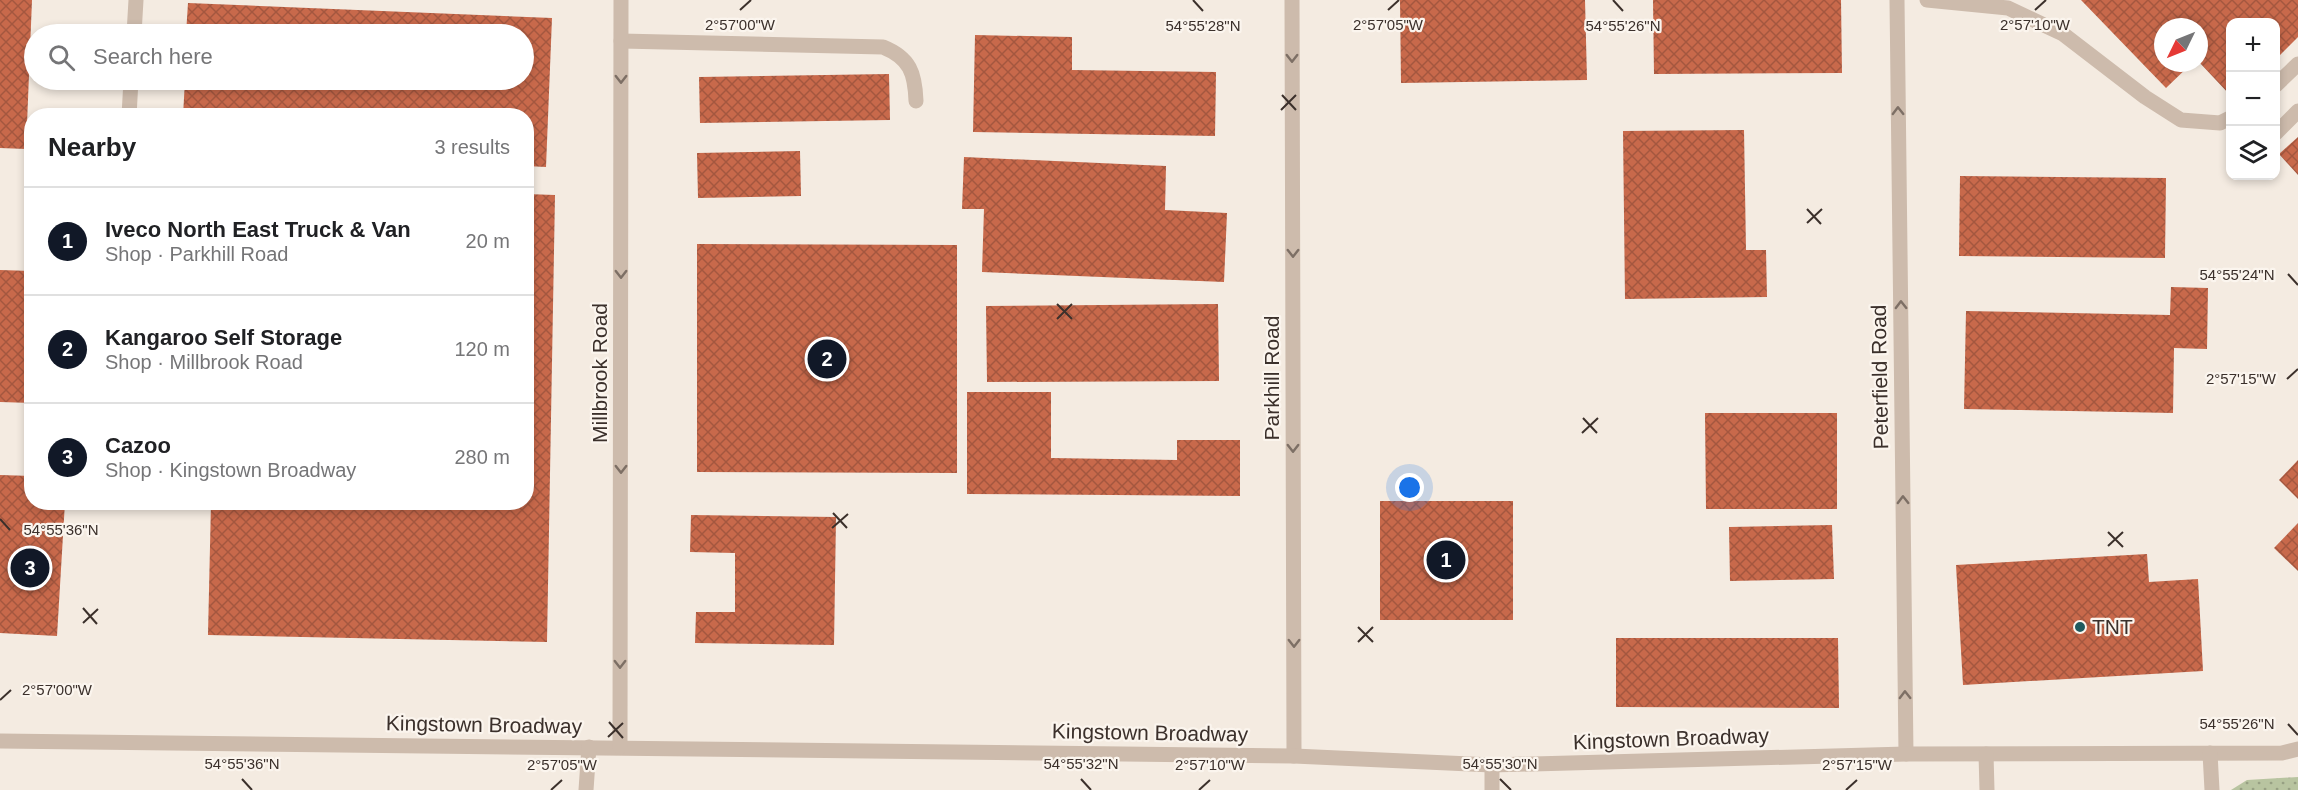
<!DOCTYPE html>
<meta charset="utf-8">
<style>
:root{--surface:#fff;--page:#f2f2f2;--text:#202124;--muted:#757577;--line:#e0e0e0;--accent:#111827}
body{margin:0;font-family:Helvetica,sans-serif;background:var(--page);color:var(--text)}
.controls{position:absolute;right:18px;top:18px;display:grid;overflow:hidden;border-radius:12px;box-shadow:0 3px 9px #0003}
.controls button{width:54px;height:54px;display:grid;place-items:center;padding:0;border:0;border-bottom:2px solid var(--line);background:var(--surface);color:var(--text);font:30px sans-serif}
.compass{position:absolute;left:2154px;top:18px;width:54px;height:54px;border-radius:50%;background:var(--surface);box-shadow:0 3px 9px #0003;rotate:227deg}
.you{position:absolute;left:1410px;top:488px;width:21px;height:21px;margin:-15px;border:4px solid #fff;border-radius:50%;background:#1a73e8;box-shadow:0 0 0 9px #1a73e833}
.badge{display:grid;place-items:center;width:39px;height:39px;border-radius:50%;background:var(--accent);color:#fff;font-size:20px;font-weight:700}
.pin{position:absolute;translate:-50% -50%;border:3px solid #fff;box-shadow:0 2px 6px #0006}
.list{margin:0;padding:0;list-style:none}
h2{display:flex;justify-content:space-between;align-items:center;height:78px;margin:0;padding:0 24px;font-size:26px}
h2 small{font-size:20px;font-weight:400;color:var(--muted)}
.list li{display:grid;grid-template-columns:39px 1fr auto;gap:18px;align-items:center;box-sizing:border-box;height:108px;padding:0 24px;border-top:2px solid var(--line)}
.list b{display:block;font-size:22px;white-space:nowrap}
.list p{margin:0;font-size:20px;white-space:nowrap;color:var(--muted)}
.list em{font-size:20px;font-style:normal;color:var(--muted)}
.icon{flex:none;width:33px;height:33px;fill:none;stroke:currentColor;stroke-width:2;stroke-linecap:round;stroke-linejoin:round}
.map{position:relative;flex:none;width:2298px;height:790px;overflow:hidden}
.search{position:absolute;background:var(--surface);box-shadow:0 3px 9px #0003;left:24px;top:24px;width:510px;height:66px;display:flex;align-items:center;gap:15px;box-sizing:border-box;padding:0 21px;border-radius:33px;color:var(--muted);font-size:22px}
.panel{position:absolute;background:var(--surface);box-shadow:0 3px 9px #0003;left:24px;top:108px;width:510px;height:402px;border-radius:24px}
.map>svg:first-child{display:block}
.grass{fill:url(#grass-dots)}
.building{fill:url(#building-cross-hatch)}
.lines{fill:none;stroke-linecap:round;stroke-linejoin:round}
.minor{stroke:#cdbbac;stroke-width:15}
.oneway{stroke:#7d6f65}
.ticks{fill:none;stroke:#3b302b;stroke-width:2}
.poi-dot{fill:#1f5a5e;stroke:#fbf5ee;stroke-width:2}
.labels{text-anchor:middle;stroke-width:4.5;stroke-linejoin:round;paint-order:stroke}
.street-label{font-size:21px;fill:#3b302b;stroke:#fbf5ee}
.poi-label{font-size:21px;fill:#3b302b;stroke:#fbf5ee;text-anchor:start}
.ticks-label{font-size:15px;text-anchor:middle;fill:#3b302b;stroke:#fbf5ee;stroke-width:4.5;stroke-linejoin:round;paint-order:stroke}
</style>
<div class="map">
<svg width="2298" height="790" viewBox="0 0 2298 790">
<defs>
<pattern id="grass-dots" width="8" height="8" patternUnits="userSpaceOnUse" patternTransform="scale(1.5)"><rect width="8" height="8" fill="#b8c4a0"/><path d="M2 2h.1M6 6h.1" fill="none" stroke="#97a083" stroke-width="1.8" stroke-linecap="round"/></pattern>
<pattern id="building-cross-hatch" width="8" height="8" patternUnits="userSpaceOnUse" patternTransform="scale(1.5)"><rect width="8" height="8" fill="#c8694b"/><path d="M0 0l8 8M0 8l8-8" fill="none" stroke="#a4573f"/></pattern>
</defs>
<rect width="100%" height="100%" fill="#f4ebe1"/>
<polygon class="grass" points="2298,777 2298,790 2231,790 2247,780"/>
<g class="building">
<polygon points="0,0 32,0 26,149 0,148"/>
<polygon points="1400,0 1585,0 1587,80 1401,83"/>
<polygon points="1653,0 1841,0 1842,73 1654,74"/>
<polygon points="2081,0 2298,0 2298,37 2276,59 2276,22 2230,22 2230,95 2199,62 2199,27 2163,27 2163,63 2192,63 2166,88"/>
<polygon points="188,3 552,18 546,167 526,166 526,116 183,116 185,80 524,80 524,34 186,34"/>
<polygon points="975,35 1072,37 1072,70 1216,72 1215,136 973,132"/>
<polygon points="889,74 890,120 700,123 699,77"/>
<polygon points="1744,130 1746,250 1766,250 1767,297 1625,299 1623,131"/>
<polygon points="2298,137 2298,175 2279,154"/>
<polygon points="800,151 801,196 698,198 697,153"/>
<polygon points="964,157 1166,166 1165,210 1227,213 1224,282 982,272 984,209 962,209"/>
<polygon points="1960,176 2166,178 2165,258 1959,256"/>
<polygon points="526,194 555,195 547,642 208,635 211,502 526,502"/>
<polygon points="697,244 957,245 957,473 697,472"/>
<polygon points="0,270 32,271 32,403 0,402"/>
<polygon points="2171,287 2208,288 2207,349 2174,348 2173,413 1964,409 1966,311 2170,315"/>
<polygon points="1218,304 1219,381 987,382 986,306"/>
<polygon points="967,392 1051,392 1051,458 1177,460 1177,440 1240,440 1240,496 967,494"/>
<polygon points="1705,413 1837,413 1837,509 1706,509"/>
<polygon points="2298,460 2298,499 2279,480"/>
<polygon points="0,475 32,476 32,502 65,502 57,636 0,633"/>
<rect x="1380" y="501" width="133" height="119"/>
<polygon points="691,515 836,517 834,645 695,643 696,612 735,612 735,553 690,552"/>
<polygon points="2298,523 2298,571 2274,548"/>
<polygon points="1832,525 1834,579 1730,581 1729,527"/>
<polygon points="2147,554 2149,582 2198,579 2203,671 1963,685 1956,565"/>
<polygon points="1616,638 1838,638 1839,708 1616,707"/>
</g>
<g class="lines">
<g class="minor">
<polyline points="1292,0 1294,756"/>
<polyline points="1897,0 1906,754"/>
<polyline points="1927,0 2008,8 2063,34 2145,97 2181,120 2220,123 2230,118"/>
<polyline points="134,34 136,0"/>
<path d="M621,41L883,47C910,58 915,73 916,101"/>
<polyline points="2276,85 2298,64"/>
<polyline points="129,116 131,80"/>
<polyline points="2276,133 2298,111"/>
<polyline points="0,741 1294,756 1492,765 1906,754 2282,753 2298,749"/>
<polyline points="620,747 621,0"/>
<polyline points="2210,753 2212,790"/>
<polyline points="1986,754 1987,790"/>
<polyline points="586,790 589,747"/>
<polyline points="1492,790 1492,765"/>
</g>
</g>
<defs><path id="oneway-chevron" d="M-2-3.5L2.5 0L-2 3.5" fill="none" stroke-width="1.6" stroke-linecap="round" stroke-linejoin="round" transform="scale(1.5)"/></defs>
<g class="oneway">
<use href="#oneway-chevron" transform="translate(1292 58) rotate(90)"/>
<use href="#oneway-chevron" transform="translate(621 79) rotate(90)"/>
<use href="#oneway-chevron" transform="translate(1898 111) rotate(-91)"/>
<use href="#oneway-chevron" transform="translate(1293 253) rotate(90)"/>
<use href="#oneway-chevron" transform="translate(621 274) rotate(90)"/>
<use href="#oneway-chevron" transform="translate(1901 305) rotate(-91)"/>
<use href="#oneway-chevron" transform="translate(1293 448) rotate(90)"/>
<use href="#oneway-chevron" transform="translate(621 469) rotate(90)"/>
<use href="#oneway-chevron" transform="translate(1903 500) rotate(-91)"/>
<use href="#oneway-chevron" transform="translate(1294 643) rotate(90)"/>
<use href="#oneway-chevron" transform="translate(620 664) rotate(90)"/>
<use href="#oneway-chevron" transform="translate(1905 695) rotate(-91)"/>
</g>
<path class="ticks" d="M1193,0L1203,11M1613,0L1623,11M740,10L751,0M1388,10L1399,0M2035,10L2046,0M1282,95L1296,110M1281,110L1296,95M1807,209L1821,224M1807,223L1822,209M2288,274L2298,285M1057,304L1072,319M1057,319L1072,304M2287,379L2298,369M1583,418L1597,433M1582,433L1598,418M833,513L847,528M0,519L10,530M832,528L848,514M2108,532L2123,547M2108,546L2123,532M83,608L97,624M83,623L98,609M1358,627L1373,642M1358,642L1373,627M0,700L11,690M609,722L623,738M2288,724L2298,735M608,737L623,723M242,779L252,790M1081,779L1091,790M1500,779L1511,790M551,790L562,780M1199,790L1210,780M1846,790L1857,780"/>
<circle class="poi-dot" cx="2080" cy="627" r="6"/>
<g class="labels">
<g class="street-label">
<text transform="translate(600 373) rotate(-90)" y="7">Millbrook Road</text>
<text transform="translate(1880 377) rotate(-91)" y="7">Peterfield Road</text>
<text transform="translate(1272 378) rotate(-90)" y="7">Parkhill Road</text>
<text transform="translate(484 725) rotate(1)" y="7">Kingstown Broadway</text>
<text transform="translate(1150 733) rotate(1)" y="7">Kingstown Broadway</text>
<text transform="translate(1671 739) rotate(-2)" y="7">Kingstown Broadway</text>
</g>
<g class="poi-label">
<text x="2092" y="634">TNT</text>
</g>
</g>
<g class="ticks-label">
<text x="740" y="30">2°57'00"W</text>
<text x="1388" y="30">2°57'05"W</text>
<text x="2035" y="30">2°57'10"W</text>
<text x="1623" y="31">54°55'26"N</text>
<text x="1203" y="31">54°55'28"N</text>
<text x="2237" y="280">54°55'24"N</text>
<text x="2241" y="384">2°57'15"W</text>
<text x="61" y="535">54°55'36"N</text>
<text x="57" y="695">2°57'00"W</text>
<text x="2237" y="729">54°55'26"N</text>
<text x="242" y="769">54°55'36"N</text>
<text x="1081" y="769">54°55'32"N</text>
<text x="1500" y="769">54°55'30"N</text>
<text x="562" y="770">2°57'05"W</text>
<text x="1210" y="770">2°57'10"W</text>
<text x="1857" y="770">2°57'15"W</text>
</g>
</svg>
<div class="controls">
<button>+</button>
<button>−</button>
<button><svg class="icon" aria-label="layers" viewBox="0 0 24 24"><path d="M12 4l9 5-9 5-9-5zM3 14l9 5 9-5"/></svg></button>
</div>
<svg class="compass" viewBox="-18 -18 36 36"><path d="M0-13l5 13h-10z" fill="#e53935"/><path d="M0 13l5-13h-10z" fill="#757577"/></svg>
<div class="you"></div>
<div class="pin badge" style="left:1446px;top:560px">1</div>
<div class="pin badge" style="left:827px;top:359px">2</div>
<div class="pin badge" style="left:30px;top:568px">3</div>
<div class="search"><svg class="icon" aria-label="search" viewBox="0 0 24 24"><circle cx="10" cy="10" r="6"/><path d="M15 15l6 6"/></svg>Search here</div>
<section class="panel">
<h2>Nearby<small>3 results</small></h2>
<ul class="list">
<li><span class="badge">1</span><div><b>Iveco North East Truck &amp; Van</b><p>Shop · Parkhill Road</p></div><em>20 m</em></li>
<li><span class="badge">2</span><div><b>Kangaroo Self Storage</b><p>Shop · Millbrook Road</p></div><em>120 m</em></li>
<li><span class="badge">3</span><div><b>Cazoo</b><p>Shop · Kingstown Broadway</p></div><em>280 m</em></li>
</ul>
</section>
</div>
